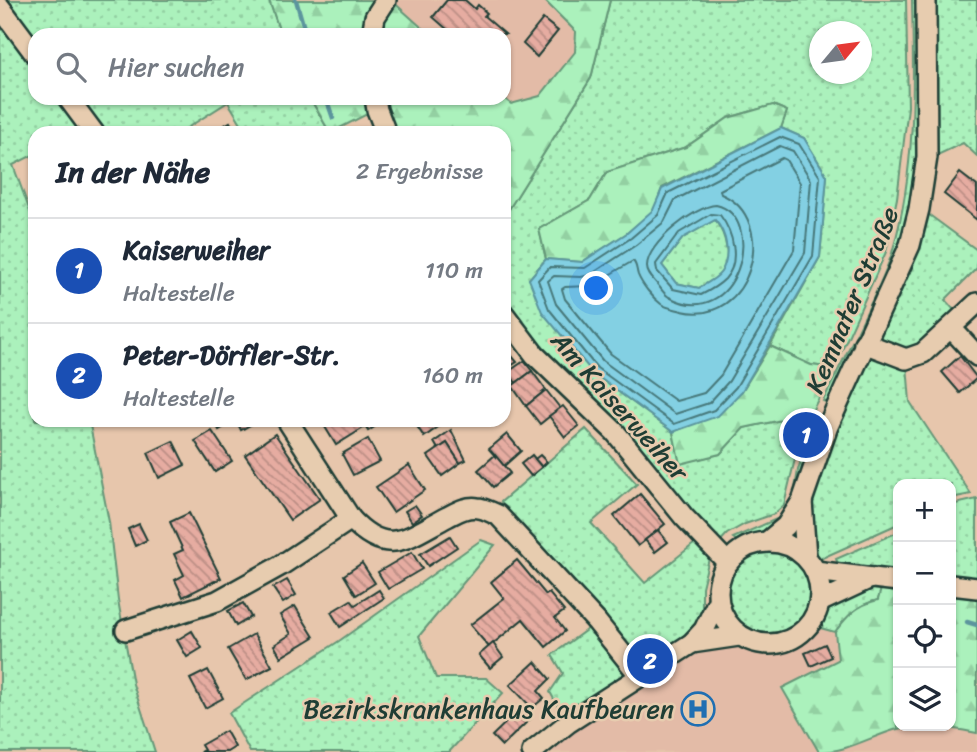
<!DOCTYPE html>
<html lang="de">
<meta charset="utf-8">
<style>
:root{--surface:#fff;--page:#f6f6f7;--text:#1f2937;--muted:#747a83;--line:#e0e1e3;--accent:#0b8043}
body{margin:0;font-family:Sriracha,sans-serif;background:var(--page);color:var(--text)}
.controls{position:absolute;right:21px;bottom:21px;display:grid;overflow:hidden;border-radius:14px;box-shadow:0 2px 5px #0004}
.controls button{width:63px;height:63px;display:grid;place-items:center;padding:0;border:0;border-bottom:2px solid var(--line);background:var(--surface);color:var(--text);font:35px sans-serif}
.compass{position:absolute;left:809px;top:21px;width:63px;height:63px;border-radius:50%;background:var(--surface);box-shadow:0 2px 5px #0004;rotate:61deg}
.you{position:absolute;left:597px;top:289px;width:24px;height:24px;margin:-18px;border:5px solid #fff;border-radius:50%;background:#1a73e8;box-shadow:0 0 0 10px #1a73e833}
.badge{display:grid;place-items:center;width:46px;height:46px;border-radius:50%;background:var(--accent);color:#fff;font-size:23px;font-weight:700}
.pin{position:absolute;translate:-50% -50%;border:4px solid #fff;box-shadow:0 2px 7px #0006}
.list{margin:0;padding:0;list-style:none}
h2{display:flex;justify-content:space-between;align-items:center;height:91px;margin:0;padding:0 28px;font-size:30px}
h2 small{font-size:23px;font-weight:400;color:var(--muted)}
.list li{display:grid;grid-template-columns:46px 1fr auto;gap:21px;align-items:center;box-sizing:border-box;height:105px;padding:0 28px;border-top:2px solid var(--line)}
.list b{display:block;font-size:26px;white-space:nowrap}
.list p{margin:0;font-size:23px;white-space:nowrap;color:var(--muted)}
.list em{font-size:23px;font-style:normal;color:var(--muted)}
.icon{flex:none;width:38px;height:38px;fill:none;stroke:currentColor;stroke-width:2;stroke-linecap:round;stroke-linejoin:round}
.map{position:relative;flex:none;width:977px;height:752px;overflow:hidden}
.search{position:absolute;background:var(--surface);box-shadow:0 2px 5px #0004;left:28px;top:28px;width:483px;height:77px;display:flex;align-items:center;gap:18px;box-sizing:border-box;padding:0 24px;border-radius:21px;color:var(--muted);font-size:26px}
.panel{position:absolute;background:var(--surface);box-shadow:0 2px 5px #0004;left:28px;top:126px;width:483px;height:301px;border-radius:21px}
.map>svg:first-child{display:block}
.built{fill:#e3bba7}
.grass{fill:url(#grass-dots);stroke:#659778;stroke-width:2;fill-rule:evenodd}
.forest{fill:url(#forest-firs);stroke:#659778;stroke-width:2}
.water{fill:#83d0e3;stroke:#5b959d;stroke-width:2;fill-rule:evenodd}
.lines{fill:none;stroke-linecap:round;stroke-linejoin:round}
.shore{stroke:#47787a;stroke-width:2}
.stream{stroke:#5b959d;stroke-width:4.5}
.building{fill:url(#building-back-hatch);stroke:#1f3d34;stroke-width:2}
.street-casing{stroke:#1f3d34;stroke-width:24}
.street{stroke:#e7ccaf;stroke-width:19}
.labels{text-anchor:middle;stroke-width:5;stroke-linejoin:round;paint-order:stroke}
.street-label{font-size:26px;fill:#1f3d34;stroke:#e7ccaf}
.poi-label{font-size:26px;fill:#1f3d34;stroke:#e7ccaf;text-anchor:end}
</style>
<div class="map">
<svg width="977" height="752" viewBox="0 0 977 752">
<defs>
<pattern id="grass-dots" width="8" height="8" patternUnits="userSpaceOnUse" patternTransform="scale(1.75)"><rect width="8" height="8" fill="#abf1bc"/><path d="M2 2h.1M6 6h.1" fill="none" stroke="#93d0a2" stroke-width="1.8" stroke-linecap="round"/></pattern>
<pattern id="forest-firs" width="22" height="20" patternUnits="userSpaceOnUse" patternTransform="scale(1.75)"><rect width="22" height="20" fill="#abf1bc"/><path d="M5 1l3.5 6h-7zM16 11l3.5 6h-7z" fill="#93d0a2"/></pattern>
<pattern id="building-back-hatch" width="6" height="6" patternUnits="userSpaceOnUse" patternTransform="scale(1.75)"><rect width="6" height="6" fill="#e6aca1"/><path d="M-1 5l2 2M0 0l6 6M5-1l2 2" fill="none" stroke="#ba8d84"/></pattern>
</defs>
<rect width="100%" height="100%" fill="#e7c6ac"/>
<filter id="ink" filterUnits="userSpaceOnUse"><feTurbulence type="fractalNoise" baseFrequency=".0143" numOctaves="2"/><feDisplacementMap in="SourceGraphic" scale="14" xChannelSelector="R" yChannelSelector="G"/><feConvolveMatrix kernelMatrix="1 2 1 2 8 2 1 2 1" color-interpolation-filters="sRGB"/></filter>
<g filter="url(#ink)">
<g class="built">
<polygon points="391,0 544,0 576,32 575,52 540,96 511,104 504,98 504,35 430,35"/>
<polygon points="817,627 835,632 839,659 782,688 819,752 546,752 572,730 695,648 738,642 759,652 779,652 795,646"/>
<polygon points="944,727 977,733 977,752 835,752 897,729"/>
</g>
<g class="grass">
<polygon points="0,0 269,0 281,35 35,35 35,47"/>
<path d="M610,0H906L908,107L897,198L886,252L834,368L811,365L770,346L820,257L827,176L804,138L781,128L787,111L773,105L728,118L686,147L607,172L590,200L539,229L546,259L529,279L593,373L673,432L680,463L720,454L743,428L796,417L808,419L800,438L784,505L774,514L745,524L727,534L715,547L504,309L506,270L504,268V217L591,78ZM820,32H862V74H820Z"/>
<path d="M912,0H923V157L915,208L860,340L855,337C867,310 883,281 892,253C916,171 914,84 912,0Z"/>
<polygon points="930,0 977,0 977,156 963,143 931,158"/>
<polygon points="0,12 35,58 35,98 65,98 88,128 77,133 35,133 35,154 13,165 35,225 35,420 89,420 109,522 118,600 133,684 155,752 0,752"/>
<polygon points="73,98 310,98 330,133 247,133 228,102 179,133 99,133"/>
<polygon points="924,211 977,250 977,268 945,300 956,312 920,348 905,353 871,340"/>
<path d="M715,220C726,235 733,260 719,275C714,280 705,284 699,288L676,283L662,265L683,238Z"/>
<polygon points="853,340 859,343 828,403 823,401"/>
<polygon points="868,349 907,365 910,402 971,494 951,498 951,484 898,484 898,524 820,559 812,548 809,501"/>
<polygon points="586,429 637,484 591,523 645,583 700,539 711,550 702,587 702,609 699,624 686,637 641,668 535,547 501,502"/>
<polygon points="810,431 816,433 791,512 764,532 737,541 733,538 779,518 788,508 794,495 798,470"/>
<polygon points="977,499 977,583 951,580 951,505"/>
<polygon points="898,532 898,575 839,566 836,559"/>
<polygon points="481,540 495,545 419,636 436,678 486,678 503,693 449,752 250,752 229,713 339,641"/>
<circle cx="769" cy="593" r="43"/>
<path d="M870,584L882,585L878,600C857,605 848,615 835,632L817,627L826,606Z"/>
<polygon points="593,625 631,673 564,717 550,692 563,673 552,655"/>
</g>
<g class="forest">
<polygon points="269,0 391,0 430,35 281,35"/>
<polygon points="544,0 610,0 591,78 504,217 504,133 392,133 373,111 330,133 310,98 504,98 511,104 540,96 575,52 576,32"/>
<polygon points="773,105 787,111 781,128 662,188 654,210 627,233 582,262 546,259 539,229 590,200 607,172 686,147 728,118"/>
<polygon points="770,346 811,365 834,368 808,419 796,417 744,428 720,454 680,464 673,432 687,426 742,391"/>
<path d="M882,585L898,587V726H951V591L977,594V733C951,728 920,722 894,730C868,738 846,752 819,752L782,688L838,660L835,632C848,615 857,605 878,600Z"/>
</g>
<path class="water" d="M781,128L804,138L827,176L820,257L742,391L718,416L673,432L593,373L542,312L529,279L546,259L582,262L627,233L653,210L662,189ZM715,220C727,234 731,255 721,272C717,278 706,284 699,288L676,283L662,265L683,238Z"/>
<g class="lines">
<g class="shore">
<polygon points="780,137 799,144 820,177 813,256 736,387 714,410 674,424 597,368 549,309 538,280 550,267 585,268 631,238 658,215 668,193"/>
<polygon points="780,146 793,151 811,180 805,253 729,381 709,403 675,414 603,361 556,304 548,281 554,276 581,277 590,275 636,245 664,222 675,200"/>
<path d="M782,158L786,160L800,183L794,250L721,375L704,393L676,401L611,354L565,299L562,289L565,287L590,286L633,261C637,265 636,269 638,275C642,285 653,298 661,304C667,308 675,309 682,311C751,328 781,219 721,194L720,190Z"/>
<path d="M716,205C768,217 738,334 669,297C664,294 661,289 658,285C653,279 647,274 647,267C646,244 695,206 716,205Z"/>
<path d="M711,214L720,215C733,232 741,262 725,279C719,285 709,291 701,295L673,289L657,271L656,264L679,233Z"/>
</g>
<g class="stream">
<polyline points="296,0 306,35"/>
<polyline points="326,98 333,118"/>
<polyline points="967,622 977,625"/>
</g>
</g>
<g class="building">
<polygon points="447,0 465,0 475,9 478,5 487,13 484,16 505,34 449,35 449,31 433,17"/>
<polygon points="543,19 558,31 537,57 523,44"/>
<polygon points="230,122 236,133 211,133"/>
<polygon points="960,173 977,186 977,220 944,194"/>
<polygon points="504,344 511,355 504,360"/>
<polygon points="511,355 517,362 504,370 504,360"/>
<polygon points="960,356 977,378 960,393 942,372"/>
<polygon points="524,361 532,371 516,383 508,372"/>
<polygon points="532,371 546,390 526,406 512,386"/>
<polygon points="546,390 560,408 540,424 526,406"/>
<polygon points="563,406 579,426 565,437 549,416"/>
<polygon points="214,420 259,420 241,430 236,420 219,430"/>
<polygon points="326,420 361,420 365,427 336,445 322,422"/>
<polygon points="361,420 376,420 379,424 368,431"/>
<polygon points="413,420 448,420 424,437"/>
<polygon points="451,430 466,460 460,463 447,443 438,449 434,442"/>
<polygon points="212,431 232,461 215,472 195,441"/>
<polygon points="275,434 320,499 290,520 245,455"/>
<polygon points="507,434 521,451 504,466 489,449"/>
<polygon points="368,439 380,461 353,475 342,454"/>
<polygon points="173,441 185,465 159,478 148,453"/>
<polygon points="447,443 460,463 442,476 428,456"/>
<polygon points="495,455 510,473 493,487 478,470"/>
<polygon points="532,455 542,467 531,476 521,464"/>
<polygon points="540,455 547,462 542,467 535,459"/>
<polygon points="409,465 425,490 393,512 376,487"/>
<polygon points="640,494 665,524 638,546 614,516"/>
<polygon points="415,505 422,515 412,522 405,511"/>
<polygon points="189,513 221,578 183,597 175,580 184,575 174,554 183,550 170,522"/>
<polygon points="139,524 147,540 135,546 128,529"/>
<polygon points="658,530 668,542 655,552 645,540"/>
<polygon points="450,536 457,547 428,566 420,554"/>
<polygon points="412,552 422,569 388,589 378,572"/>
<polygon points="517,560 546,595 549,593 564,611 555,618 565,631 546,647 523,619 489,647 470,625 504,598 491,582"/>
<polygon points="362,563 375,583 356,595 344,575"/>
<polygon points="287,580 296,595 283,603 273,588"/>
<polygon points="379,590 384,598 340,627 331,612 351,600 355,605"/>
<polygon points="243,603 251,617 236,626 228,611"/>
<polygon points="295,606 314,637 281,657 274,645 291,634 280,615"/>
<polygon points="192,631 202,648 187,657 177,640"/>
<polygon points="254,634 272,666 246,680 228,649"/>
<polygon points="493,643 503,657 490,668 479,655"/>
<polygon points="825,644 831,657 811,666 805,653"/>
<polygon points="535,662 550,679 538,691 544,698 532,708 510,685"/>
<polygon points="208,670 223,698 205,708 190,679"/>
<polygon points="521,708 531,718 502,746 492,736"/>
<polygon points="226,731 235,747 227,752 200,752 204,750 201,745"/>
</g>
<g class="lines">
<defs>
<g id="street">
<polyline points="0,7 35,54"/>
<polyline points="372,35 375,17 386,0"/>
<polyline points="68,98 94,133"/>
<polyline points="375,98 377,110 386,133"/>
<polyline points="504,314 535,355 615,432 684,517 727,562"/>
<polyline points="951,328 977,356"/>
<polyline points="864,343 906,359 923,353 977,303"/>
<path d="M287,420L351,519C388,558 407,538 447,517C457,512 466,506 478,508C484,508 492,513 498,515L596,621L640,676"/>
<polyline points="802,501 806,557"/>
<polyline points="768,541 786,526 802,501 828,426 910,245 919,209 927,157 926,0"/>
<circle cx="769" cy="593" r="51"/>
<polyline points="815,571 898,581"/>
<polyline points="951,585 977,588"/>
<polyline points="820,602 869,579"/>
<polyline points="126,630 217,601 280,566 351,519"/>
<polyline points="692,643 739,636"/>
<polyline points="532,752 568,723 692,643 704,630 718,601"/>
</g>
</defs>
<use href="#street" class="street-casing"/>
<use href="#street" class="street"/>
</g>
</g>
<defs>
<symbol id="hospital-ring" viewBox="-11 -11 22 22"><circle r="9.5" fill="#e7ccaf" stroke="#1f6fb2" stroke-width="1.5"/><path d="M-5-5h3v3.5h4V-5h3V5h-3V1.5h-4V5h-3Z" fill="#1f6fb2"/></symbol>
</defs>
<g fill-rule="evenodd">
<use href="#hospital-ring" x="679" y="690" width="38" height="38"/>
</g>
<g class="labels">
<g class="street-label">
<text transform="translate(852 300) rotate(-67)" y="9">Kemnater Straße</text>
<text transform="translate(620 406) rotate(48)" y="9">Am Kaiserweiher</text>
</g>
<g class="poi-label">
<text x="674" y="718">Bezirkskrankenhaus Kaufbeuren</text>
</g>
</g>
</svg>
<div class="controls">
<button>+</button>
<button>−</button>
<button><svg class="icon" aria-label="locate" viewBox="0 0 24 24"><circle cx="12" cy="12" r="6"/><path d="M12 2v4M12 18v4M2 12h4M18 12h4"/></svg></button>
<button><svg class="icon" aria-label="layers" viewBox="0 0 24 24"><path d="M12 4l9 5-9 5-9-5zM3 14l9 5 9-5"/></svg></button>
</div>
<svg class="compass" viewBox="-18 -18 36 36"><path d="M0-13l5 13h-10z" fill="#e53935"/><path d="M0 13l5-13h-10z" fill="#747a83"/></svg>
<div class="you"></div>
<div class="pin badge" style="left:806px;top:435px;background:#1a4fb4">1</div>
<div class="pin badge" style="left:650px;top:661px;background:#1a4fb4">2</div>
<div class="search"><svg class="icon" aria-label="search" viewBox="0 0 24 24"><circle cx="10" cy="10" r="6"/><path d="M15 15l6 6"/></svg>Hier suchen</div>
<section class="panel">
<h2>In der Nähe<small>2 Ergebnisse</small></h2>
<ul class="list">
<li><span class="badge" style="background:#1a4fb4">1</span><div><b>Kaiserweiher</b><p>Haltestelle</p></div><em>110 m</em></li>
<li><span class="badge" style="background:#1a4fb4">2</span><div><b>Peter-Dörfler-Str.</b><p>Haltestelle</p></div><em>160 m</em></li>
</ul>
</section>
</div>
